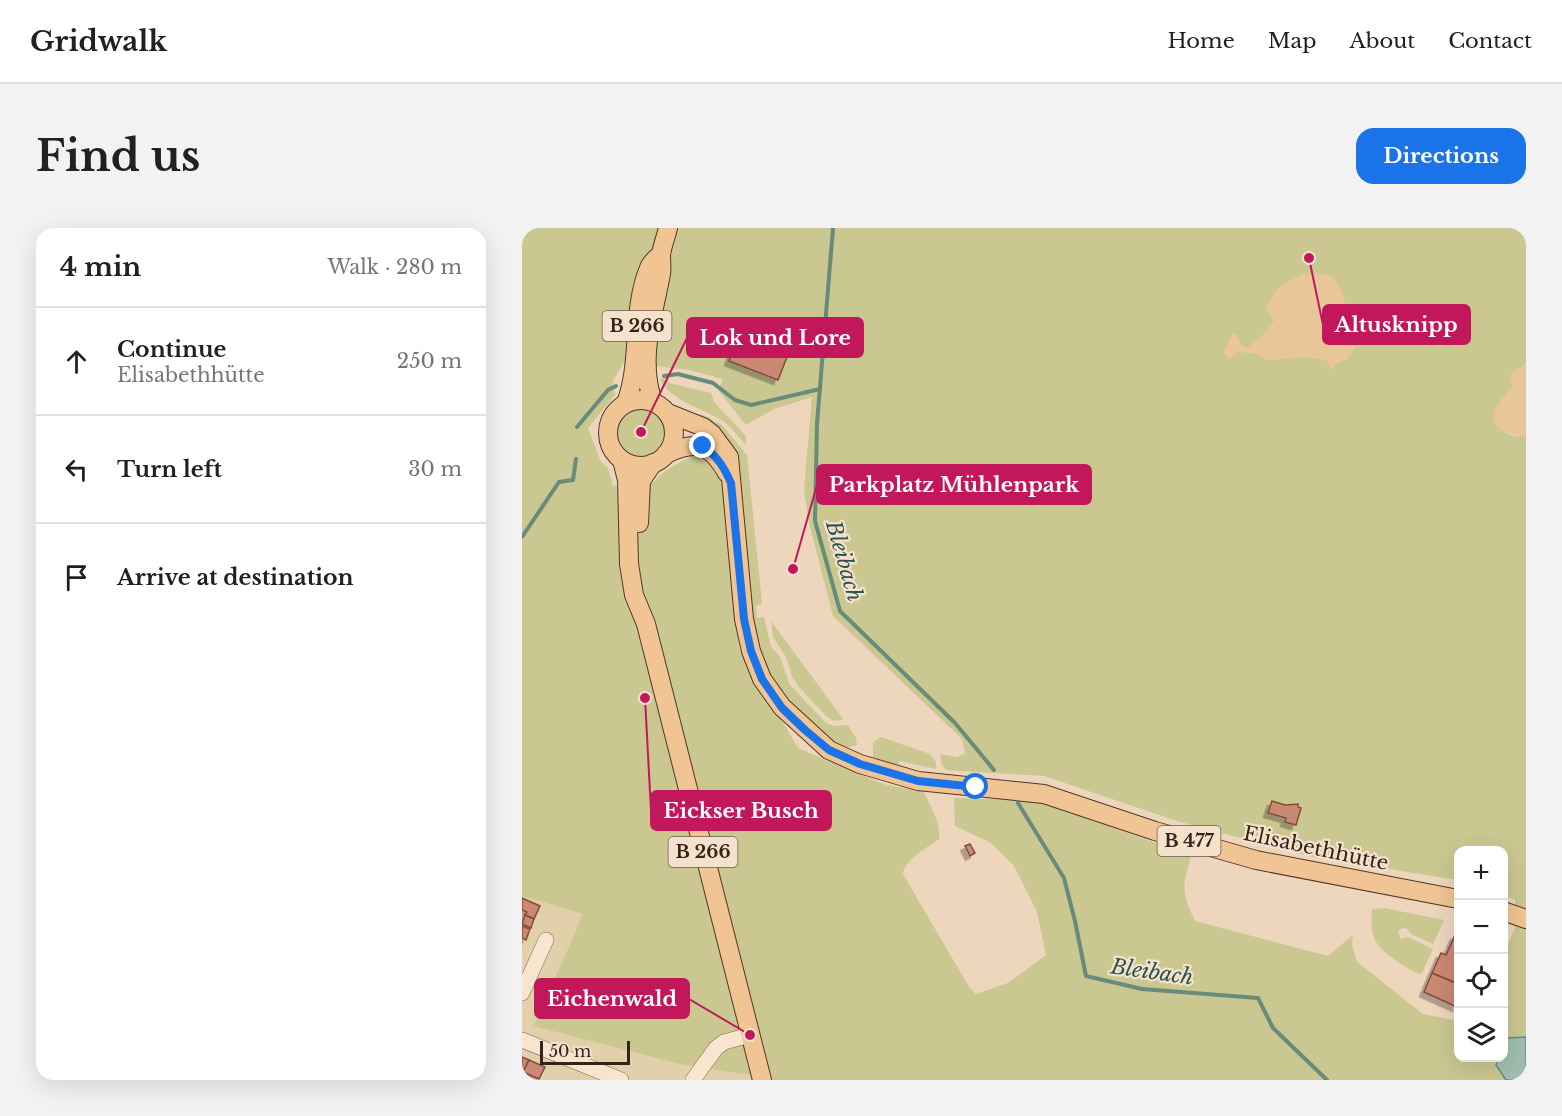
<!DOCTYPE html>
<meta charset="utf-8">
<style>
:root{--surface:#fff;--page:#f2f2f2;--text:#202124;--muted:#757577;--line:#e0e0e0;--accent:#1a73e8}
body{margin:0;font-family:"Libre Baskerville",serif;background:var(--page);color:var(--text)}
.controls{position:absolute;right:18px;bottom:18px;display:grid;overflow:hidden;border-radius:12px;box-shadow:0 6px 24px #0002}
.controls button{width:54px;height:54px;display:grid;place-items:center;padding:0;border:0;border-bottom:2px solid var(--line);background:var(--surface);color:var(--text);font:30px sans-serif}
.scale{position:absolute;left:18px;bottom:15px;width:90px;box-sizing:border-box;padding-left:6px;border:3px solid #33231b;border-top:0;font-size:16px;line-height:21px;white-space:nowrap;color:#33231b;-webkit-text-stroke:4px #f4e2cc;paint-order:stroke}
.stop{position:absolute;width:18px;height:18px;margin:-14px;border:4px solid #1a73e8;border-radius:50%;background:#fff}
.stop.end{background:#1a73e8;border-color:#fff;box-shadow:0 2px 6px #0008}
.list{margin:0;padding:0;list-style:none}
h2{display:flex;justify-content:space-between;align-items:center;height:78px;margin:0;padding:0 24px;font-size:26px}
h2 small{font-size:20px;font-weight:400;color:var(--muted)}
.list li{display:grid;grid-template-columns:39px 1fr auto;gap:18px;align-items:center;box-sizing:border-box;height:108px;padding:0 24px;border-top:2px solid var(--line)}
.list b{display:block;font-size:22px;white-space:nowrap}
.list p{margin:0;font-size:20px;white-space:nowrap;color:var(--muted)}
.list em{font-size:20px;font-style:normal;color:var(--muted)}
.icon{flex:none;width:33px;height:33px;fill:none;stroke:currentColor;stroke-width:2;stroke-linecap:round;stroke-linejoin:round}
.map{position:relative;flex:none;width:1004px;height:852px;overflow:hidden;border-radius:18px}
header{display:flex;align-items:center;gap:36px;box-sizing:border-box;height:84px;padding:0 30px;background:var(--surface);border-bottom:2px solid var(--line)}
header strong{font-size:28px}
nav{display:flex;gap:33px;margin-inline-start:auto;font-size:21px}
.intro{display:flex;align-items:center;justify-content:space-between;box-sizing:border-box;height:144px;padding:0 36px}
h1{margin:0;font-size:42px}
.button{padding:15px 27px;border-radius:18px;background:var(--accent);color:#fff;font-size:21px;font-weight:700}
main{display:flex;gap:36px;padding:0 36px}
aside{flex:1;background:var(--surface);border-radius:18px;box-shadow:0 6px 24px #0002}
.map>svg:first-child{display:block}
.farmland{fill:#e2d0aa}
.green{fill:#cac791;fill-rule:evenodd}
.sand{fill:#e9c699}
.water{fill:#a0beb0;stroke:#688b7c;stroke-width:1.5}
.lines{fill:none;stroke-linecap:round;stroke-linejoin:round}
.stream{stroke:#688b7c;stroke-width:4}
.building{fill:#cb8872;stroke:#834c3c;stroke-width:1.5;filter:url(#shadow)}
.minor-casing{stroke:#846756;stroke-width:16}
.major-casing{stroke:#51362b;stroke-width:20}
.minor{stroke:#f8e5cf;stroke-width:15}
.major{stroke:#f1c493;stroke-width:18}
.route{stroke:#1a73e8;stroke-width:8}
.labels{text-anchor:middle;stroke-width:4.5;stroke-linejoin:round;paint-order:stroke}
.shield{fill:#f4e2cc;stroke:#6d5c50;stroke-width:1.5}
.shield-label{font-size:18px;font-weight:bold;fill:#33231b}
.street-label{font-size:20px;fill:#33231b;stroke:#f4e2cc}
.water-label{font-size:21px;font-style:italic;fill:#2a534a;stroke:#f4e2cc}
.leader{fill:none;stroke:#c2185b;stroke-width:2}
.callout-dot{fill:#c2185b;stroke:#f4e2cc;stroke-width:2}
.callout{fill:#c2185b;stroke:#c2185b;stroke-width:2}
.callout-label{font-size:21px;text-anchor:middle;font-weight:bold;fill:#fff}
</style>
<header>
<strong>Gridwalk</strong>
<nav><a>Home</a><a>Map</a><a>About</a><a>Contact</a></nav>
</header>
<div class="intro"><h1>Find us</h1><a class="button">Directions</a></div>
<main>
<aside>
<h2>4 min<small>Walk · 280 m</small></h2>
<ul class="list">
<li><svg class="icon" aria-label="ahead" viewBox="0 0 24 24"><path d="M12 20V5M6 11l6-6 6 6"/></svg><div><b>Continue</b><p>Elisabethhütte</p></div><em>250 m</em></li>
<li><svg class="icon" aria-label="left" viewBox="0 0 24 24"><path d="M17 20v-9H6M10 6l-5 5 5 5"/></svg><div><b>Turn left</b></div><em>30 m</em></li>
<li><svg class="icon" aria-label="arrive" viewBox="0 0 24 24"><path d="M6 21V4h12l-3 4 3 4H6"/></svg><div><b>Arrive at destination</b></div></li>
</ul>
</aside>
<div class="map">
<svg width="1004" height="852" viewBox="0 0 1004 852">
<defs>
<filter id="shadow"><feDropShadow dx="-4.5" dy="4.5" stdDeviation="0" flood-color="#0004"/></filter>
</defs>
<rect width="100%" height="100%" fill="#edd6bc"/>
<polygon class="farmland" points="0,668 61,686 12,798 242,849 242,852 0,852"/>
<g class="green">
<path d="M0,0H1004V135L989,147L992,159L988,160L972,189L973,196L984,205L996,209L1004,206V809L985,810L982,818V725L993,700V672L982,667L981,622H936V652L791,629L655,593L522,548L424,542L420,537L418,526L434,529L443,526L440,511L311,388L287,295L282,262L290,169L252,181L224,197L196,162L201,151L167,142L102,134L91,153L93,167L66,200L79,234L86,240L91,258L131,255C141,242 156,235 171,228L172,223C192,229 197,247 202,265L217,420L276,520L361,556L402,564C408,578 420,597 417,611C405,620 384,630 381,646L447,759L454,766L486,755L524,727L515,684L492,638L469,615L433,598L432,570L467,571L483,569L518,573L669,628C661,658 658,663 673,693L806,728L831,707L830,717L835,734L901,786L936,793V830H977L974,837L984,852H243L241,849L158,836L12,798L61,686L0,668ZM753,93L827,94L834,117L825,131L815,135L785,128L746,132L732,125L718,124L715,107L719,118L726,120L742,106Z"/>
<path d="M146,149L147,155L189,165L192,174L224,208V217C217,210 210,199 201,193C181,180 149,174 138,151Z"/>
<circle cx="119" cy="204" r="24"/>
<polygon points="180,186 200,197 225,227 240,375 234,378 235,390 242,389 249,419 258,429 268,457 304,495 312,498 326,497 334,510 335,517 324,520 306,510 265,474 241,437 233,413 215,237 175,188"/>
<polygon points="249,393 321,491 321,492 312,493 305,489 277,459 270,448 264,429 251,409"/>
<polygon points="359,509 408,526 414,534 414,541 378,533 375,539 356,534 351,529 351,514"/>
<path d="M862,680L922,692L911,716L889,706L884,700L878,701L876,704L879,711L886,709L911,721L900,745L897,746C889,743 883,738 876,734C852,718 848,709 850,681Z"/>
</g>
<g class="sand">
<path d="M782,45C789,46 799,45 806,47C825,52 826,101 834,117L825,131L815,135L810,142L805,132L785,128L745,132L732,125L718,124L706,131L701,124L711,105L715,107L719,118L726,120L742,106L753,94L744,81C754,58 760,56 782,45Z"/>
<path d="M1004,135V206L996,209C985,203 966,200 973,182C975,177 979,175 980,169L984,167L988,159H992V156L988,155L989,147Z"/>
</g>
<polygon class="water" points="1004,809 1004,852 984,852 974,837 977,830 981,830 982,818 985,810"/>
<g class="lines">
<g class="stream">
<polyline points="311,0 295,196 293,293 318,383 433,495 472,542"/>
<polyline points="142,148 156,146 191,155 213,172 229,177 298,161"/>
<polyline points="55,199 86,162 94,158"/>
<polyline points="0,309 37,254 51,252 54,231"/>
<polyline points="496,575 542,650 553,693 564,748 620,761 736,770 751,800 805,852"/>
</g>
</g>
<g class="building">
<polygon points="218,105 267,124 256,152 207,133"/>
<polygon points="750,573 763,577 776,576 776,579 779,580 774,597 763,594 764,590 746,585"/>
<polygon points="448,616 453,625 448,628 443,618"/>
<polygon points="0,670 18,678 12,691 3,687 5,684 0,682"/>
<polygon points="3,687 12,691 9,700 0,696"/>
<polygon points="0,698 8,701 4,712 0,710"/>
<polygon points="933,707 936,708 936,756 910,745 919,725 924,727"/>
<polygon points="910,745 936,756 935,779 902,764"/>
<polygon points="0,829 7,832 1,844 0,844"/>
<polygon points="7,832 23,839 17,851 1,844"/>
</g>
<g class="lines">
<defs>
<g id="minor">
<polyline points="0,765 24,712"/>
<polyline points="0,812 99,852"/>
<polyline points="171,852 194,820 202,814 228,807"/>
</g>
<g id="major">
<circle cx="119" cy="205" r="33"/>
<path d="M131,174C116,131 131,89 139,46C140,40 139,33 139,27C140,18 144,9 146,0"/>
<path d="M104,175C120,132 109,83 127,40C129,34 135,30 139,26"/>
<polyline points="146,185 181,199 190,206 207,229 222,391 229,423 240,451 260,479 307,522 338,536 396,553 522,566 633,603 734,632 936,671"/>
<path d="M144,226C174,212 188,215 205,245"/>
<polyline points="100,232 105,252 107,336 112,367 124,396 240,852"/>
<polyline points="117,295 119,253 131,235"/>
<polyline points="981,683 1004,691"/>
</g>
</defs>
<use href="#minor" class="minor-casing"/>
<use href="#major" class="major-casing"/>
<use href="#minor" class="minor"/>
<use href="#major" class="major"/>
</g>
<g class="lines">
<path class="route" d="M181,218C195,228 202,239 209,255L222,391L229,423L240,451L260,480L283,502L307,522L338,536L396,553L454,559"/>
</g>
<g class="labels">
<g class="shield">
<rect x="80.5" y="83" width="69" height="30" rx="4.5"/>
<rect x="635.5" y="598" width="63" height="30" rx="4.5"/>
<rect x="146.5" y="609" width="69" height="30" rx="4.5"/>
</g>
<g class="shield-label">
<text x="115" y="104">B 266</text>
<text x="667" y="619">B 477</text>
<text x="181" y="630">B 266</text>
</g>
<g class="street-label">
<text transform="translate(794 620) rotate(12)" y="7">Elisabethhütte</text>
</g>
<g class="water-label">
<text transform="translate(322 333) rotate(74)" y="7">Bleibach</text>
<text transform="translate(630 744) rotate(8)" y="7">Bleibach</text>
</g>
</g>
<path class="leader" d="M787 30L801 97M119 204L165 110M271 341L295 257M123 470L129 583M228 807L167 771"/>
<g class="callout-dot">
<circle cx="787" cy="30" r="6"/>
<circle cx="119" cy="204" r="6"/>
<circle cx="271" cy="341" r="6"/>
<circle cx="123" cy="470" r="6"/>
<circle cx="228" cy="807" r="6"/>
</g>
<g class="callout">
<rect x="801" y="77" width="147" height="39" rx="6"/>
<rect x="165" y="90" width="176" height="39" rx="6"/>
<rect x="295" y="237" width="274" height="39" rx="6"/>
<rect x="129" y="563" width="180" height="39" rx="6"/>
<rect x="13" y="751" width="154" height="39" rx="6"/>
</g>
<g class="callout-label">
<text x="874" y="104">Altusknipp</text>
<text x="253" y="117">Lok und Lore</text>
<text x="432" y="264">Parkplatz Mühlenpark</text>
<text x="219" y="590">Eickser Busch</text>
<text x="90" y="778">Eichenwald</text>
</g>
</svg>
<div class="controls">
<button>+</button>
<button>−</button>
<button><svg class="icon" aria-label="locate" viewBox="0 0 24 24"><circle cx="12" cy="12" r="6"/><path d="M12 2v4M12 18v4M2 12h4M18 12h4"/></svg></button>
<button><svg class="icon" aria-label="layers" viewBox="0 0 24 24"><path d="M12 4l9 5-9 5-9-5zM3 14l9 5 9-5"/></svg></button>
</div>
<div class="scale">50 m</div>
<div class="stop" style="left:454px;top:559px"></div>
<div class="stop end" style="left:181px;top:218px"></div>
</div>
</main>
